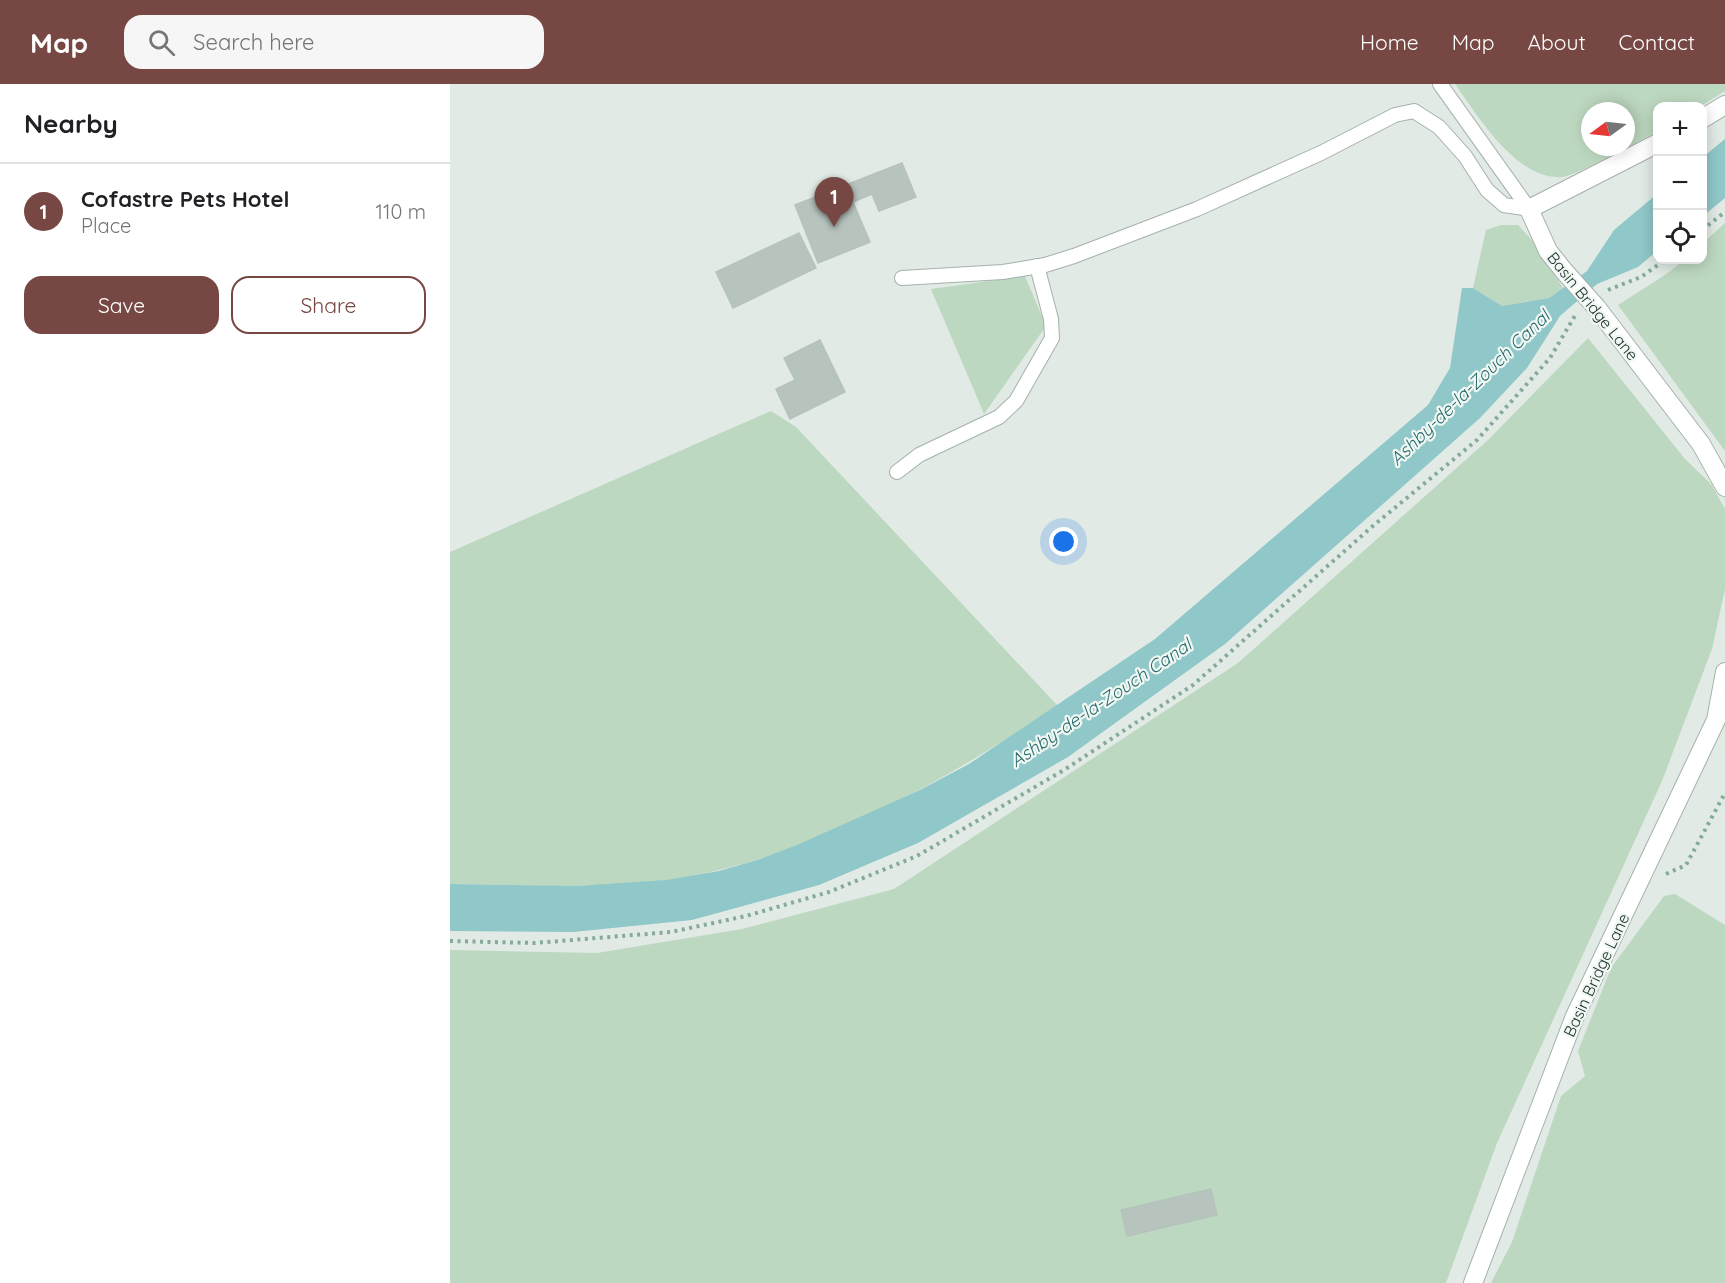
<!DOCTYPE html>
<meta charset="utf-8">
<style>
:root{--surface:#fff;--page:#f6f6f6;--text:#202124;--muted:#757577;--line:#e0e0e0;--accent:#774843}
body{margin:0;font-family:Quicksand,sans-serif;background:var(--page);color:var(--text)}
.controls{position:absolute;right:18px;top:18px;display:grid;overflow:hidden;border-radius:12px;box-shadow:0 3px 15px #0003}
.controls button{width:54px;height:54px;display:grid;place-items:center;padding:0;border:0;border-bottom:2px solid var(--line);background:var(--surface);color:var(--text);font:30px sans-serif}
.compass{position:absolute;left:1131px;top:18px;width:54px;height:54px;border-radius:50%;background:var(--surface);box-shadow:0 3px 15px #0003;rotate:255deg}
.you{position:absolute;left:614px;top:458px;width:21px;height:21px;margin:-15px;border:4px solid #fff;border-radius:50%;background:#1a73e8;box-shadow:0 0 0 9px #1a73e833}
.badge{display:grid;place-items:center;width:39px;height:39px;border-radius:50%;background:var(--accent);color:#fff;font-size:20px;font-weight:700}
.pin{position:absolute;translate:-50% -50px;filter:drop-shadow(0 2px 3px #0008)}
.pin::after{content:'';position:absolute;top:32px;width:21px;height:18px;background:inherit;clip-path:polygon(0 0,100% 0,50% 100%)}
.list{margin:0;padding:0;list-style:none}
h2{display:flex;justify-content:space-between;align-items:center;height:78px;margin:0;padding:0 24px;font-size:26px}
h2 small{font-size:20px;font-weight:400;color:var(--muted)}
.list li{display:grid;grid-template-columns:39px 1fr auto;gap:18px;align-items:center;box-sizing:border-box;height:96px;padding:0 24px;border-top:2px solid var(--line)}
.list b{display:block;font-size:22px;white-space:nowrap}
.list p{margin:0;font-size:20px;white-space:nowrap;color:var(--muted)}
.list em{font-size:20px;font-style:normal;color:var(--muted)}
.actions{display:flex;gap:12px;padding:18px 24px}
.actions a{flex:1;padding:14px 0;border:2px solid var(--accent);border-radius:18px;text-align:center;font-size:21px;color:var(--accent)}
.actions .main{background:var(--accent);color:#fff}
.icon{flex:none;width:33px;height:33px;fill:none;stroke:currentColor;stroke-width:2;stroke-linecap:round;stroke-linejoin:round}
.map{position:relative;flex:none;width:1275px;height:1199px;overflow:hidden}
header{display:flex;align-items:center;gap:36px;box-sizing:border-box;height:84px;padding:0 30px;background:var(--accent);color:#fff}
header strong{font-size:28px}
nav{display:flex;gap:33px;margin-inline-start:auto;font-size:21px}
.search{width:420px;height:54px;background:var(--page);display:flex;align-items:center;gap:15px;box-sizing:border-box;padding:0 21px;border-radius:18px;color:var(--muted);font-size:22px}
main{display:flex}
aside{flex:1;background:var(--surface)}
.map>svg:first-child{display:block}
.green{fill:#bdd8c1;fill-rule:evenodd}
.water{fill:#90c7c8}
.building{fill:#b7c4be;stroke:#b5c3bb;stroke-width:1.5}
.lines{fill:none;stroke-linecap:round;stroke-linejoin:round}
.lane-casing{stroke:#a5b1ab;stroke-width:16}
.street-casing{stroke:#a5b1ab;stroke-width:20}
.path{stroke:#86aa9a;stroke-width:4;stroke-dasharray:3 4.5;stroke-linecap:butt}
.lane{stroke:#fff;stroke-width:14}
.street{stroke:#fff;stroke-width:18}
.street-bridge-casing{stroke:#a5b1ab;stroke-width:20;stroke-linecap:butt}
.street-bridge{stroke:#fff;stroke-width:18}
.labels{text-anchor:middle;stroke-width:4.5;stroke-linejoin:round;paint-order:stroke}
.street-label{font-size:16px;fill:#243830;stroke:#f1f7f3}
.water-label{font-size:18px;font-style:italic;fill:#256a6d;stroke:#f1f7f3}
</style>
<header>
<strong>Map</strong>
<div class="search"><svg class="icon" aria-label="search" viewBox="0 0 24 24"><circle cx="10" cy="10" r="6"/><path d="M15 15l6 6"/></svg>Search here</div>
<nav><a>Home</a><a>Map</a><a>About</a><a>Contact</a></nav>
</header>
<main>
<aside>
<h2>Nearby<small></small></h2>
<ul class="list">
<li><span class="badge">1</span><div><b>Cofastre Pets Hotel</b><p>Place</p></div><em>110 m</em></li>
</ul>
<div class="actions"><a class="main">Save</a><a>Share</a></div>
</aside>
<div class="map">
<svg width="1275" height="1199" viewBox="0 0 1275 1199">
<rect width="100%" height="100%" fill="#e1eae5"/>
<g class="green">
<path d="M1005,0H1275V7L1251,22H1208L1207,47C1192,56 1126,92 1112,93C1067,97 1027,31 1005,0ZM1140,27H1176V63H1140Z"/>
<polygon points="1275,139 1275,367 1168,221 1218,189 1234,176 1252,176 1253,159"/>
<polygon points="1051,141 1068,141 1081,155 1113,204 1099,214 1052,222 1023,204 1036,146"/>
<polygon points="575,192 596,242 534,330 481,205"/>
<polygon points="1138,254 1235,375 1261,400 1275,425 1275,505 1262,565 1212,697 1047,1059 996,1199 0,1199 0,866 147,869 292,845 444,805 788,579 1038,356"/>
<path d="M321,327L346,343L608,622C490,699 359,776 217,796C146,806 72,801 0,800V468Z"/>
<polygon points="1225,810 1275,841 1275,1199 1041,1199 1062,1158 1111,1012 1135,992 1128,967 1161,884 1214,812"/>
</g>
<g class="water">
<polygon points="1275,55 1275,114 1253,132 1253,73"/>
<polygon points="1207,110 1207,167 1188,183 1147,200 1110,232 1077,284 1030,334 775,560 618,673 522,728 468,759 369,801 242,836 123,848 0,847 0,800 127,802 216,796 269,787 307,776 347,761 468,707 519,680 705,555 978,321 1000,284 1012,204 1023,204 1052,222 1099,214 1137,187 1164,146"/>
</g>
<g class="building">
<polygon points="452,79 466,113 429,127 422,110 403,118 420,158 368,179 345,121"/>
<polygon points="349,149 366,184 283,224 266,188"/>
<polygon points="370,256 395,308 340,335 326,305 345,296 334,274"/>
<polygon points="761,1105 767,1131 677,1152 671,1126"/>
</g>
<g class="lines">
<defs>
<g id="lane">
<polyline points="990,0 1079,125"/>
<polyline points="452,194 553,188 595,181 624,172 747,125 871,69 945,31 964,27 989,43 1015,72 1037,106 1054,121 1079,125"/>
<polyline points="447,388 469,371 549,333 566,317 602,254 601,235 587,182"/>
</g>
<g id="street">
<polyline points="1252,35 1275,21"/>
<polyline points="1114,187 1098,167 1079,125 1208,59"/>
<polyline points="1147,224 1251,360 1275,403"/>
<polyline points="1023,1199 1125,932 1266,636 1275,588"/>
</g>
</defs>
<use href="#lane" class="lane-casing"/>
<use href="#street" class="street-casing"/>
<g class="path">
<polyline points="1252,146 1275,128"/>
<polyline points="1158,206 1191,193 1215,176"/>
<polyline points="1216,790 1236,781 1275,709"/>
<polyline points="0,857 85,859 221,848 296,832 379,808 467,772 614,686 743,601 924,441 1027,356 1100,274 1126,230"/>
</g>
<use href="#lane" class="lane"/>
<use href="#street" class="street"/>
<defs>
<polyline id="street-bridge" points="1114,187 1147,224"/>
</defs>
<use href="#street-bridge" class="street-bridge-casing"/>
<use href="#street-bridge" class="street-bridge"/>
</g>
<g class="labels">
<g class="street-label">
<text transform="translate(1143 222) rotate(51)" y="6">Basin Bridge Lane</text>
<text transform="translate(1146 891) rotate(-65)" y="6">Basin Bridge Lane</text>
</g>
<g class="water-label">
<text transform="translate(1020 304) rotate(-44)" y="6">Ashby-de-la-Zouch Canal</text>
<text transform="translate(651 619) rotate(-34)" y="6">Ashby-de-la-Zouch Canal</text>
</g>
</g>
</svg>
<div class="controls">
<button>+</button>
<button>−</button>
<button><svg class="icon" aria-label="locate" viewBox="0 0 24 24"><circle cx="12" cy="12" r="6"/><path d="M12 2v4M12 18v4M2 12h4M18 12h4"/></svg></button>
</div>
<svg class="compass" viewBox="-18 -18 36 36"><path d="M0-13l5 13h-10z" fill="#e53935"/><path d="M0 13l5-13h-10z" fill="#757577"/></svg>
<div class="you"></div>
<div class="pin badge" style="left:384px;top:143px">1</div>
</div>
</main>
